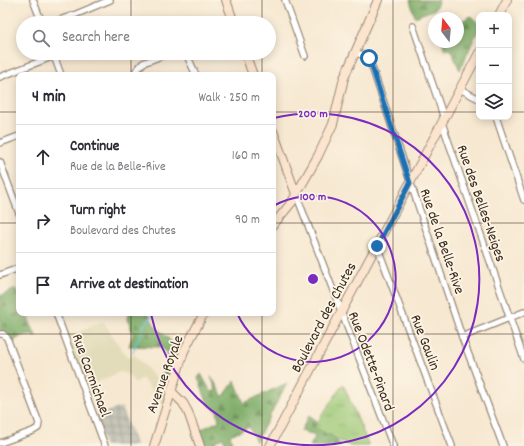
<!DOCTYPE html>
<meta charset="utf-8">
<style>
:root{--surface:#fff;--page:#f2f2f3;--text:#2b2b33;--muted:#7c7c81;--line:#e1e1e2}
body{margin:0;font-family:Dekko,sans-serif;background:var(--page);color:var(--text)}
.controls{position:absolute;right:12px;top:12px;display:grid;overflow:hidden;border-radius:8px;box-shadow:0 2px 10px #0003}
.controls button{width:36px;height:36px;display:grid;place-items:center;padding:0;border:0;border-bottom:1px solid var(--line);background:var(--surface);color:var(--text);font:20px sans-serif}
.compass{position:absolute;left:428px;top:12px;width:36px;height:36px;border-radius:50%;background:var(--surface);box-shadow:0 2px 10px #0003;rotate:344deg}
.stop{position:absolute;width:12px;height:12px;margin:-9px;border:3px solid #1f6fb2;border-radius:50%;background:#fff}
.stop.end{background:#1f6fb2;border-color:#fff;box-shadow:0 1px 4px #0008}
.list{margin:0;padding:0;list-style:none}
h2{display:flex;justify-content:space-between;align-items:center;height:52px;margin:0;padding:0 16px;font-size:17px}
h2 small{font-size:13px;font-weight:400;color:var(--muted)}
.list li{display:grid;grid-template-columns:26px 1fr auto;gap:12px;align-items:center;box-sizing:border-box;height:64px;padding:0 16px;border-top:1px solid var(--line)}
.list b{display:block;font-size:15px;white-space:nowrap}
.list p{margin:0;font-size:13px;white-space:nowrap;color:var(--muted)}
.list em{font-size:13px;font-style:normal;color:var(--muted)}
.icon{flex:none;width:22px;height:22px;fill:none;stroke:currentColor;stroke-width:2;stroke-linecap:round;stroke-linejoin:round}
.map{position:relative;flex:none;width:524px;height:446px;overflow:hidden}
.search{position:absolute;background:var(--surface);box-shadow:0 2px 10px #0003;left:16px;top:16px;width:260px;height:44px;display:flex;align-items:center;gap:10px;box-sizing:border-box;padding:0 14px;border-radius:22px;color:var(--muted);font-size:15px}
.panel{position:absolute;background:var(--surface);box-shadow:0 2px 10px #0003;left:16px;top:72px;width:260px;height:244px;border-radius:8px}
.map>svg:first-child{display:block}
.built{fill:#e3dcba}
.industrial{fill:url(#industrial-grid)}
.forest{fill:url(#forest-firs);stroke:#5c6b42}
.park{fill:url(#park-tufts);stroke:#6b794a}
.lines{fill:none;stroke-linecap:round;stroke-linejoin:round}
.stream{stroke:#5ec6db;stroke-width:1.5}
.street-casing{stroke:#998978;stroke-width:8}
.secondary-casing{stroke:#998978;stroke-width:10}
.street{stroke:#fff;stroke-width:5.5}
.secondary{stroke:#fce5cf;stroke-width:8}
.route{stroke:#1f6fb2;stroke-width:5}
.grid{fill:none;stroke:#3b2a1e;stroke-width:1;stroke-opacity:0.55}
.ring{fill:none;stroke:#7b2cbf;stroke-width:2}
.labels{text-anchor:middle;stroke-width:3.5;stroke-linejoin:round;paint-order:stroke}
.street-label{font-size:15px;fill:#3b2a1e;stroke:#fcf5e5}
.centre{fill:#7b2cbf;stroke:#fcf5e5;stroke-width:2}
.ring-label{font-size:12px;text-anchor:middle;font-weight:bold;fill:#7b2cbf;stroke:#fcf5e5;stroke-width:3.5;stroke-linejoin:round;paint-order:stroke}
</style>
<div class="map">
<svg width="524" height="446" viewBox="0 0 524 446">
<defs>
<pattern id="industrial-grid" width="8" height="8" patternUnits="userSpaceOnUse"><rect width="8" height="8" fill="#c6c5b8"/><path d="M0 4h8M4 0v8" fill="none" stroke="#aba99e"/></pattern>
<pattern id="forest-firs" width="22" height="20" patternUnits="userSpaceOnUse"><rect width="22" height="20" fill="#7cac66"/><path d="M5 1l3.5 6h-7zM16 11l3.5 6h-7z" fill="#678c53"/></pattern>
<pattern id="park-tufts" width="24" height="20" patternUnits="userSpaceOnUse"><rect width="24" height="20" fill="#9bc875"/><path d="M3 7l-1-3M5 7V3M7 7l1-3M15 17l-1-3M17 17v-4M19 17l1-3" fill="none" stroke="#80a35f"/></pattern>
</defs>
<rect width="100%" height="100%" fill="#fcf5e5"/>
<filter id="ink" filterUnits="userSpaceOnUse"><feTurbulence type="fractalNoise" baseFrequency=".025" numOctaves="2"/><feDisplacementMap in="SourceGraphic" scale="8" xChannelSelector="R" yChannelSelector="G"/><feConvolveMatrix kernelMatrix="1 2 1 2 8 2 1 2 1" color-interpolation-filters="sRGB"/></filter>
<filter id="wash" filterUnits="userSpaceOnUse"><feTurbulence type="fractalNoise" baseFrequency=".012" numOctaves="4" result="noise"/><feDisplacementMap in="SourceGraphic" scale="16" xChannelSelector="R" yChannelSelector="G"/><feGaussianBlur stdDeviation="0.9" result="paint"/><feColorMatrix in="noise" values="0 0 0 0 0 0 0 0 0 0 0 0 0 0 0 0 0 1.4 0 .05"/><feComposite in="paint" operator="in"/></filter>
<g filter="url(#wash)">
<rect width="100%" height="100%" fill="#f7e8d1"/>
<polygon class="built" points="103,321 127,358 134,354 170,394 166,409 142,378 135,383 129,375 124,373 120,372 84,388 65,338"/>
<polygon class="industrial" points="121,407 137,446 105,446 94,416"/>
<g class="forest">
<polygon points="410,0 439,0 435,9 415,17"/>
<polygon points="471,16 479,24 479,28 460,70 450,49 445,50 442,42 458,42 458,23"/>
<path d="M16,289L19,296V313H26L36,336C26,333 20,335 13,343L0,332V302L1,301L0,296Z"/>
<path d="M129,313L149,314C154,329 163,332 173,343L182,342L181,347L169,378L163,374L169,358L162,347L129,346L133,334L128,319Z"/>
<polygon points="201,374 211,392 216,390 211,376 223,397 235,381 244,403 287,383 256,442 249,427 230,435 232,442 226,444 223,438 215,441 217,446 206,446 200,430 219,421 217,411 208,404 198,378"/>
<polygon points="309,415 330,431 341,446 310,446 316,435 301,431"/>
</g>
<polygon class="park" points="343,384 369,446 350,446 314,427"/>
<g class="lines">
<polyline class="stream" points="133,352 144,325 155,313"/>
</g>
</g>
<g filter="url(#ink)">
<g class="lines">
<defs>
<g id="street">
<polyline points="33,0 42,23"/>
<polyline points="285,0 305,56"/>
<polyline points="51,23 74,15 110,0"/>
<polyline points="413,26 444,118"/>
<polyline points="53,53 61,75"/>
<polyline points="186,53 196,75"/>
<polyline points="354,53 364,55 369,58 462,337 503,446"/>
<polyline points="136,75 136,71 143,63 169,53"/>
<polyline points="0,77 54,56"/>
<polyline points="460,89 479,99"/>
<polyline points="496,117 524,200"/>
<polyline points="442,123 524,359"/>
<polyline points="0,143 19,136"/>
<polyline points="0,162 19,213"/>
<polyline points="296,194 393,446"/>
<polyline points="377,246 452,446"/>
<polyline points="0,275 19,268"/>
<polyline points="56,313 105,446"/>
<polyline points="0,334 3,334 7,338 39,423 38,428 33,431 0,443"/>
<polyline points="462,337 524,312"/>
</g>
<g id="secondary">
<polyline points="226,0 234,23"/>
<polyline points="499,15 507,0"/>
<polyline points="245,53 253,75"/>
<polyline points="273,131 296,194"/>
<polyline points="273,225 292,202 318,156 333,124 344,78 378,0"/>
<polyline points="171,391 183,403 188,412 200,446"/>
<polyline points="154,446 184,351 204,313"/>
<polyline points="270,446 479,53"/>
</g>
</defs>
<use href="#street" class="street-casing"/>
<use href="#secondary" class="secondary-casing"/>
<use href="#street" class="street"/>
<use href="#secondary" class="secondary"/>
</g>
</g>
<g class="lines" filter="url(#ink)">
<polyline class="route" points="369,58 410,183 377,246"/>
</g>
<path class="grid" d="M131,0V23M262,0V23M393,0V446M131,53V75M262,53V75M0,112H19M273,112H479M509,112H524M0,223H19M273,223H524M131,313V446M262,313V446M0,334H524"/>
<g class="ring">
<path d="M273 206A83 83 0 1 1 237 313"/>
<path d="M274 118A166 166 0 1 1 151 314"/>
</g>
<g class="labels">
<g class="street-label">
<text transform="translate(482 203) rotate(71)" y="5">Rue des Belles-Neiges</text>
<text transform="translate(443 241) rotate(71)" y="5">Rue de la Belle-Rive</text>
<text transform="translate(323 317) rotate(-62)" y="5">Boulevard des Chutes</text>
<text transform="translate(426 342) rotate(69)" y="5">Rue Gaulin</text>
<text transform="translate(372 361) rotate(69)" y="5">Rue Odette-Pinard</text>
<text transform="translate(164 374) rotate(-70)" y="5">Avenue Royale</text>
<text transform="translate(92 375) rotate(70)" y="5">Rue Carmichael</text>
</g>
</g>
<circle cx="313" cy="279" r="6" class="centre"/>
<g class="ring-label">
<text x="313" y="117">200 m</text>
<text x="313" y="200">100 m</text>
</g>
</svg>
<div class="controls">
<button>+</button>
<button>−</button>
<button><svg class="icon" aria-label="layers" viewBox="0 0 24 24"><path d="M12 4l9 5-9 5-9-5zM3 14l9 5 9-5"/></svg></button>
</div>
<svg class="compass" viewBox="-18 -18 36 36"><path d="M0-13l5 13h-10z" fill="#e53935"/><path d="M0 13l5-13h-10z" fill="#7c7c81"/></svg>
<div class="stop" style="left:369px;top:58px"></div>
<div class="stop end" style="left:377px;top:246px"></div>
<div class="search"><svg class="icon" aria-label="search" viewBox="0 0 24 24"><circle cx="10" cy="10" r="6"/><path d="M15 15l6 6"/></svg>Search here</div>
<section class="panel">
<h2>4 min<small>Walk · 250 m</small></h2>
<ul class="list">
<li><svg class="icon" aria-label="ahead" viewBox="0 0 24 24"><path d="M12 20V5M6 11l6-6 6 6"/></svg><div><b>Continue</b><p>Rue de la Belle-Rive</p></div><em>160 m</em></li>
<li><svg class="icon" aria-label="right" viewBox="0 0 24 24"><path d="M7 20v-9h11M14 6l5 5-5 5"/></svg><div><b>Turn right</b><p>Boulevard des Chutes</p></div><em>90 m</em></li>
<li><svg class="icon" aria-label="arrive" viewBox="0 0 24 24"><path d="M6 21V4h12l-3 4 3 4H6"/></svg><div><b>Arrive at destination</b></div></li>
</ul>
</section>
</div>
